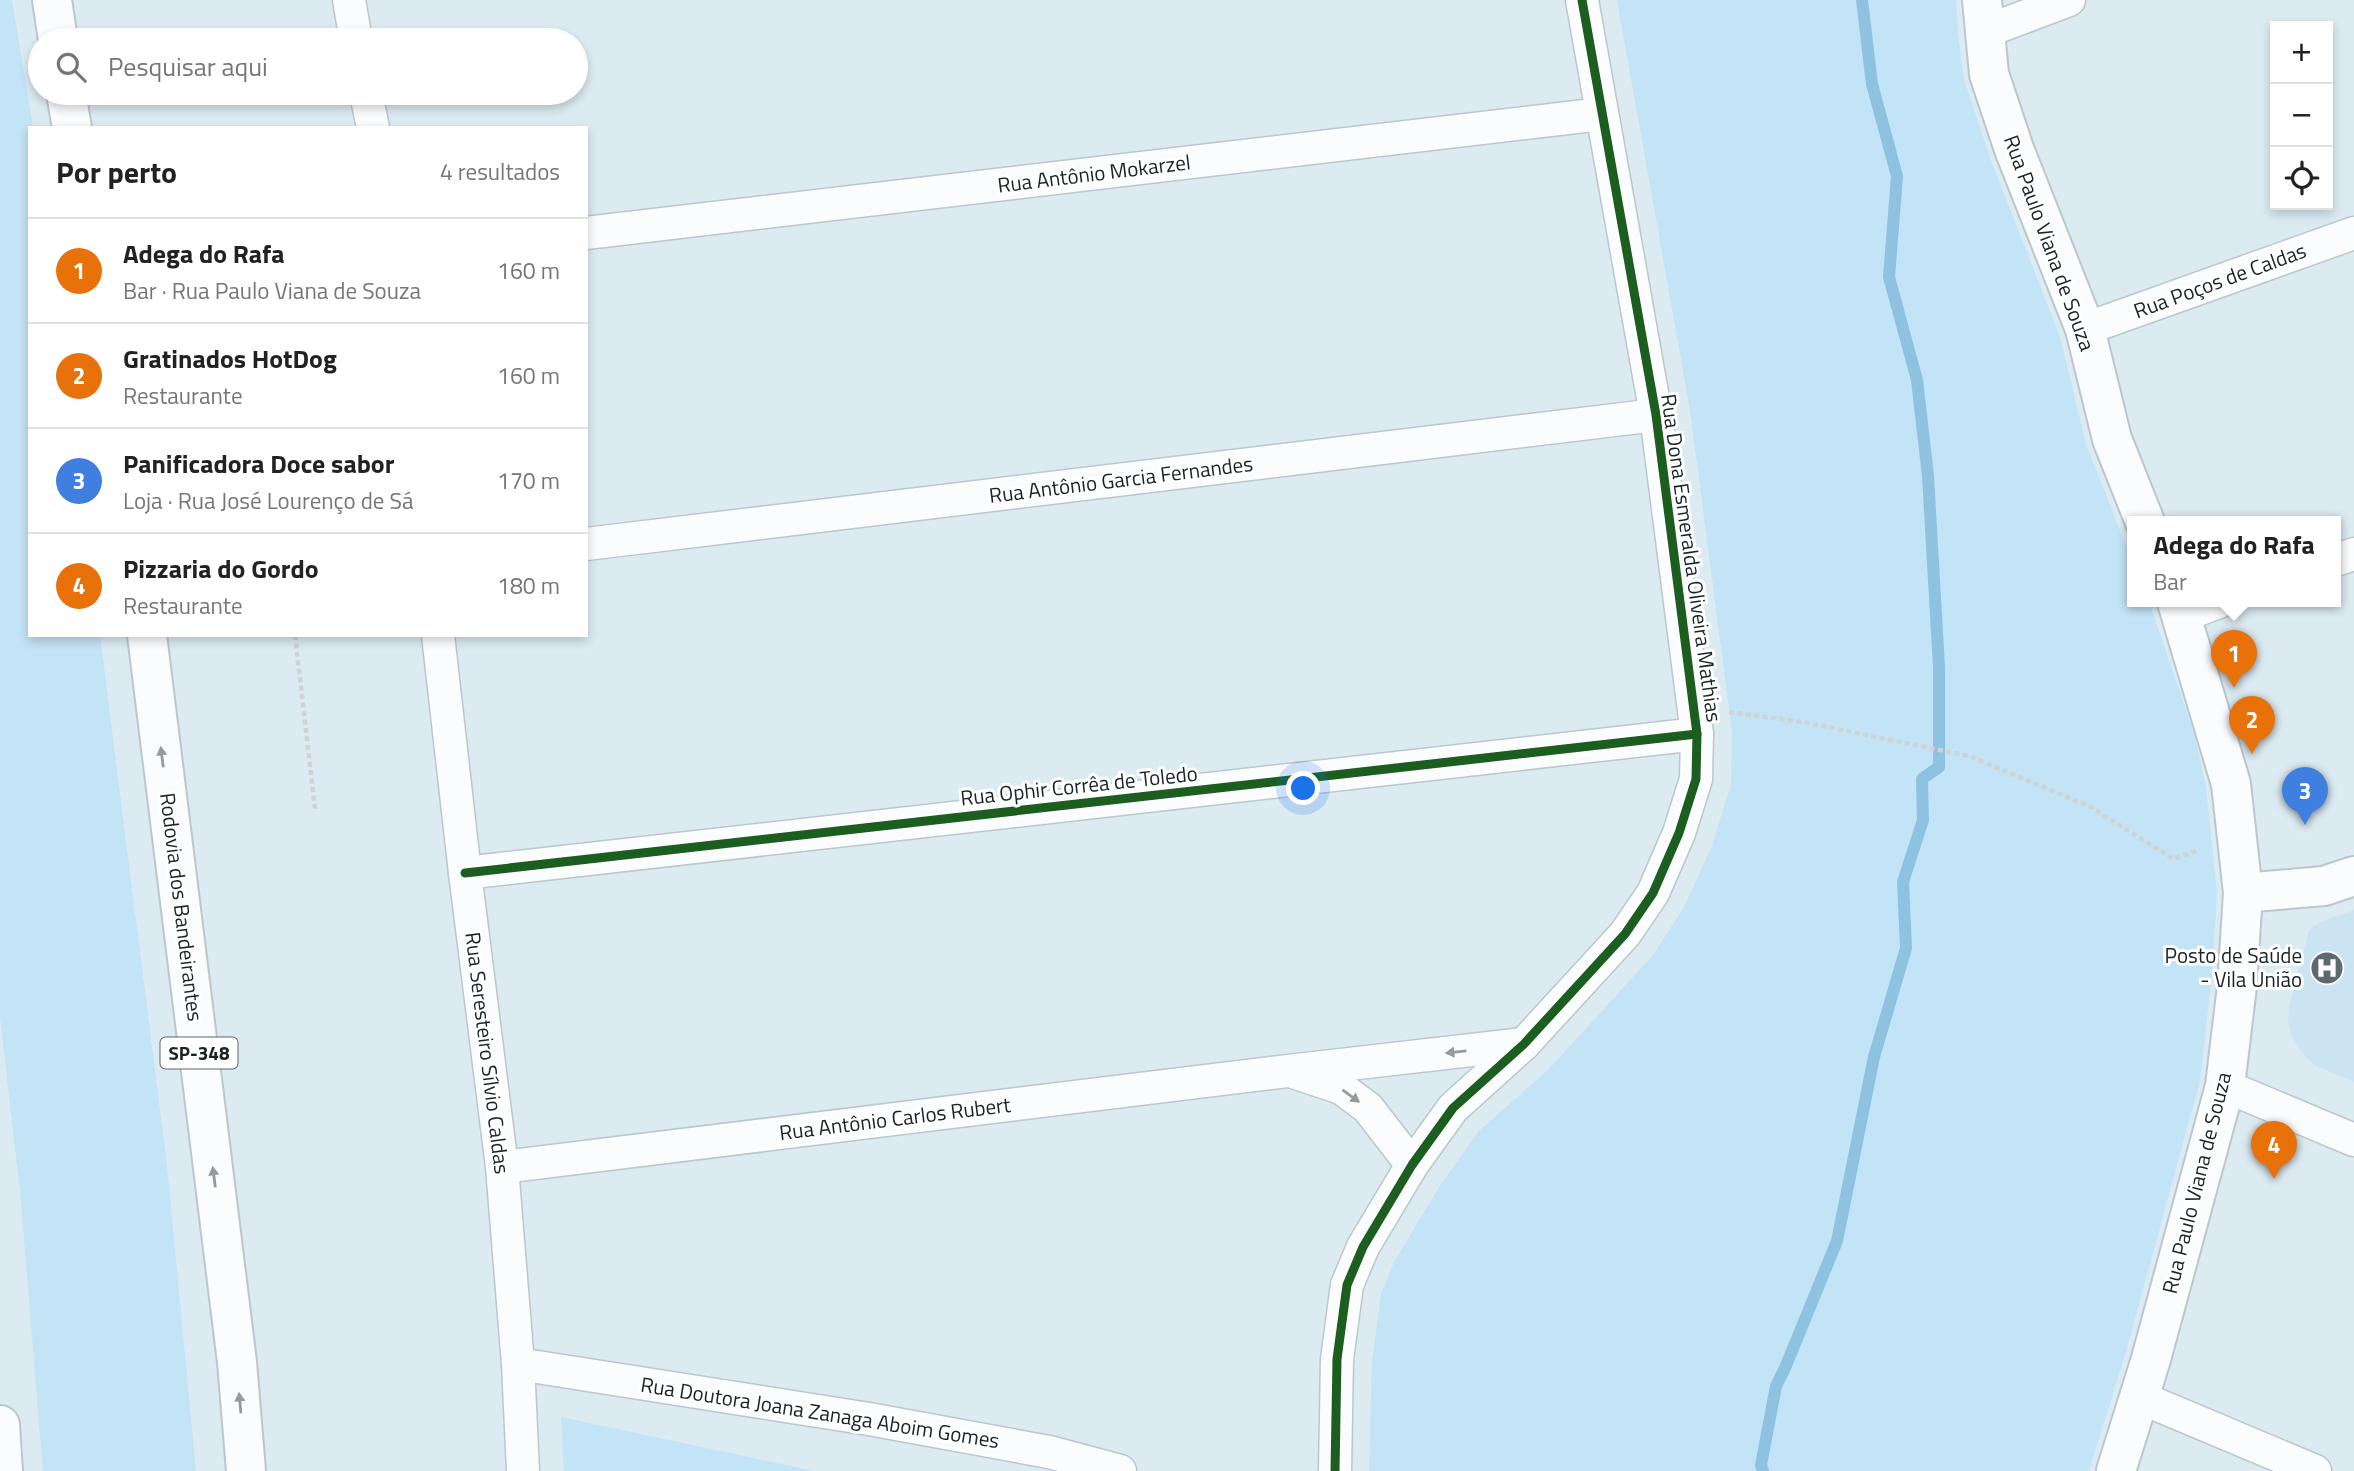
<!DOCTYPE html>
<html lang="pt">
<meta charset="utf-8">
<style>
:root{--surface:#fff;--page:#f2f2f2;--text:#222;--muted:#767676;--line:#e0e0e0;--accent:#5e696f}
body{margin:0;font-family:"Titillium Web",sans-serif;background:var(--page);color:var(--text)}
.controls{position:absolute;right:21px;top:21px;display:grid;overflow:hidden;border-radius:0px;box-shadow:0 4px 10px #0003}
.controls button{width:63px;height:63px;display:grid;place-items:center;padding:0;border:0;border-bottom:2px solid var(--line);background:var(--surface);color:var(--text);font:35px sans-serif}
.you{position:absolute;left:1304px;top:789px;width:24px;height:24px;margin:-18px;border:5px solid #fff;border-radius:50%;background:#1a73e8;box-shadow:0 0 0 10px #1a73e833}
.badge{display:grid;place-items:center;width:46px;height:46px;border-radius:50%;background:var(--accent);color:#fff;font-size:23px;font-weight:700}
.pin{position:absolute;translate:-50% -58px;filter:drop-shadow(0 2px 4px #0008)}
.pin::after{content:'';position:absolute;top:37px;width:24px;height:21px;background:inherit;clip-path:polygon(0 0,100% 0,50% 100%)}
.popup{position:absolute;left:2127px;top:516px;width:214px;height:91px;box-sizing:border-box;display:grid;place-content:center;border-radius:0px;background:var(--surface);filter:drop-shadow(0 2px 5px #0005);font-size:23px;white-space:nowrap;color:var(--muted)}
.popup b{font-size:26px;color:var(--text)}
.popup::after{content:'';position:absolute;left:50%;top:100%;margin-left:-14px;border:14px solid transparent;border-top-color:var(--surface)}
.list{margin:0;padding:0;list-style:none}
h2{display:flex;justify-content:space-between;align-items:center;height:91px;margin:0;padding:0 28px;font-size:30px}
h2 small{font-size:23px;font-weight:400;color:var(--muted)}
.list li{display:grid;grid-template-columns:46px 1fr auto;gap:21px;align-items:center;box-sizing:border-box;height:105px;padding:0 28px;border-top:2px solid var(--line)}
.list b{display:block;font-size:26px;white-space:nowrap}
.list p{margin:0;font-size:23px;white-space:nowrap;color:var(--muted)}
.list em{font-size:23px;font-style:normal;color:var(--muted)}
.icon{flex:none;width:38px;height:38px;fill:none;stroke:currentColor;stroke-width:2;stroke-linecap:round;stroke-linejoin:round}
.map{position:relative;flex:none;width:2354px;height:1471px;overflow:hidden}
.search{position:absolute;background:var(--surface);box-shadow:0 4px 10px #0003;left:28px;top:28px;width:560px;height:77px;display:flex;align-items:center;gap:18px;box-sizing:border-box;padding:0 24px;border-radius:38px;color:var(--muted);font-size:26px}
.panel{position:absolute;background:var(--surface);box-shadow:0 4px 10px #0003;left:28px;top:126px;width:560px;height:511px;border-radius:0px}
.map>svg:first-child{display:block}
.built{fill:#cbe4f1}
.green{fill:#c3e3f6}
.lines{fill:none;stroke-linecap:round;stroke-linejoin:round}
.stream{stroke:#8dc3e0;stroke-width:12}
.minor-casing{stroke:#bcc7cd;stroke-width:35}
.tertiary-casing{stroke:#bcc7cd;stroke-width:42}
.motorway-casing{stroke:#bcc7cd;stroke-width:42}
.path{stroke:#cfd3d5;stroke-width:4.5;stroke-dasharray:5 3.5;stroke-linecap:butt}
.minor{stroke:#fafcfd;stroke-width:32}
.tertiary{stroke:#fafcfd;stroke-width:38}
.motorway{stroke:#fafcfd;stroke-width:38}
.cycleway-casing{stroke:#fff;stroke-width:13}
.cycleway{stroke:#1b5e20;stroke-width:9}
.oneway{fill:#959a9d}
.labels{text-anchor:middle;stroke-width:6;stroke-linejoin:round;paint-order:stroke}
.shield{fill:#fff;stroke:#5f6568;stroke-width:2}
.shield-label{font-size:19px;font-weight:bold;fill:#1a2328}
.street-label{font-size:21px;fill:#1a2328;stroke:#fff}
.poi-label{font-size:21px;fill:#1a2328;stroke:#fff;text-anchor:end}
</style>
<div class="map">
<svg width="2354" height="1471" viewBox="0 0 2354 1471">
<rect width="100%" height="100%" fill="#dceaf2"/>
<polygon class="built" points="2354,910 2354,1082 2318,1067 2306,1058 2291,1035 2288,1020 2289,1005 2309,930 2322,921"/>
<g class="green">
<polygon points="0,0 12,0 33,128 30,128 30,635 100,635 167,1166 196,1471 43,1471 20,1191 0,1018"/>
<polygon points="1617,0 1956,0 1958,34 1964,80 1990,158 2060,337 2087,447 2132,561 2132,602 2149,602 2195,736 2206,788 2217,894 2211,983 2200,1081 2126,1352 2089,1471 1369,1471 1372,1362 1381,1294 1394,1262 1441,1184 1479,1131 1549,1069 1653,955 1683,909 1712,846 1731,784 1732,732 1690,410"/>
<polygon points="561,1417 814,1471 564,1471"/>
</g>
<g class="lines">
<polyline class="stream" points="1763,1471 1761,1465 1776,1386 1785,1368 1837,1241 1874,1057 1906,948 1903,882 1923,820 1922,779 1939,767 1939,667 1928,476 1917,380 1889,277 1897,176 1872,84 1862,0"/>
<defs>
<g id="minor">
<polyline points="349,0 356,40"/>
<polyline points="1984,32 2069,0"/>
<polyline points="366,93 373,128"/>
<polyline points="586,233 1602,114"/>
<polyline points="2085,329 2354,233"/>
<polyline points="586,544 1656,415"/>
<polyline points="2336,560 2354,554"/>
<polyline points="2182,616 2219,602"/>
<polyline points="438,635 465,873 502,1167 518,1364 523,1471"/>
<polyline points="465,873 1697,734"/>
<polyline points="1296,1073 1341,1088 1368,1108 1412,1165"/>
<polyline points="2225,1086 2354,1140"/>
<polyline points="502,1167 1288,1071 1524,1044"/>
<polyline points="518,1364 869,1419 1049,1452 1120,1471"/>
<polyline points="2139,1397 2315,1471"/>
<polyline points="1335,1471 1337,1359 1347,1285 1363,1247 1412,1165 1453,1108 1524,1044 1625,934 1653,893 1679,833 1696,779 1697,734 1656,415 1582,0"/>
</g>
<g id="tertiary">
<polyline points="1982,0 1989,74 2014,149 2085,329 2112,439 2145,522"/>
<polyline points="2243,893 2324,886 2354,876"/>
<polyline points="2116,1471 2151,1359 2225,1086 2237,986 2243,893 2231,784 2177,602"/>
</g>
<g id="motorway">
<polyline points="52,0 58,40"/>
<polyline points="66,93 72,128"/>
<polyline points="147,635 237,1362 246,1471"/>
<polyline points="0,1425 3,1471"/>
</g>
</defs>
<use href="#minor" class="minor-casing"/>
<use href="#tertiary" class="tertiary-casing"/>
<use href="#motorway" class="motorway-casing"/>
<g class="path">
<polyline points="295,635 315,809"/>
<polyline points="1729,712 1803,722 1969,756 2091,807 2173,859 2200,850"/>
</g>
<use href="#minor" class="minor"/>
<use href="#tertiary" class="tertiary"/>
<use href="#motorway" class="motorway"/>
<defs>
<g id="cycleway">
<polyline points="465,873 1697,734"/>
<polyline points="1335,1471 1337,1359 1347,1285 1363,1247 1412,1165 1453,1108 1524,1044 1625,934 1653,893 1679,833 1696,779 1697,734 1656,415 1582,0"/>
</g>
</defs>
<use href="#cycleway" class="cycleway-casing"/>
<use href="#cycleway" class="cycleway"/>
</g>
<defs><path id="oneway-solid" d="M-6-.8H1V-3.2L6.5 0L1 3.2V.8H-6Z" transform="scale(1.75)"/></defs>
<g class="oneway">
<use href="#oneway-solid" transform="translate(162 757) rotate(-97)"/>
<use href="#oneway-solid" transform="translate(1456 1052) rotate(174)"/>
<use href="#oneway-solid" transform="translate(1351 1096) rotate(36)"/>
<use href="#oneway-solid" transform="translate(214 1177) rotate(-97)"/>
<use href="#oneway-solid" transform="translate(240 1403) rotate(-95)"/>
</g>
<defs>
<symbol id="hospital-disc" viewBox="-11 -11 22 22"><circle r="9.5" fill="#5e696f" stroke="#fff"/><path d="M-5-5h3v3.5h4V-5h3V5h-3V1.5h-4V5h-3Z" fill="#fff"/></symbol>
</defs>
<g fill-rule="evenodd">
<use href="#hospital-disc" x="2308" y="949" width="38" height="38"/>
</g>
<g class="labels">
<rect class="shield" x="160.5" y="1037.5" width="77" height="31" rx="5"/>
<g class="shield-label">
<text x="199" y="1060">SP-348</text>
</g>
<g class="street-label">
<text transform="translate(1094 174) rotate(-7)" y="7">Rua Antônio Mokarzel</text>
<text transform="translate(2049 243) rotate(70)" y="7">Rua Paulo Viana de Souza</text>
<text transform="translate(2220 281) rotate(-20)" y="7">Rua Poços de Caldas</text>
<text transform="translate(1121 480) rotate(-7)" y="7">Rua Antônio Garcia Fernandes</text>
<text transform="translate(1691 558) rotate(82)" y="7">Rua Dona Esmeralda Oliveira Mathias</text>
<text transform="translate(1079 786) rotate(-6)" y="7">Rua Ophir Corrêa de Toledo</text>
<text transform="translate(181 907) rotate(83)" y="7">Rodovia dos Bandeirantes</text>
<text transform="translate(487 1053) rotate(83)" y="7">Rua Seresteiro Sílvio Caldas</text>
<text transform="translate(895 1119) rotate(-7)" y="7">Rua Antônio Carlos Rubert</text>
<text transform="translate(2197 1183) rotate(-76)" y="7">Rua Paulo Viana de Souza</text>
<text transform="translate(820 1413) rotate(9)" y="7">Rua Doutora Joana Zanaga Aboim Gomes</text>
</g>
<g class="poi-label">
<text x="2302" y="963">Posto de Saúde<tspan x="2302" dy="24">- Vila União</tspan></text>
</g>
</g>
</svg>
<div class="controls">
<button>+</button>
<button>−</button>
<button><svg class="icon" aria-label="locate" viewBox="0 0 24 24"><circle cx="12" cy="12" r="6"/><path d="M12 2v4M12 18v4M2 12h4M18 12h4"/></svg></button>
</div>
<div class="you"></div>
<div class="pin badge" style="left:2234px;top:688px;background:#e8710a">1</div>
<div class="popup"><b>Adega do Rafa</b>Bar</div>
<div class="pin badge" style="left:2252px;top:754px;background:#e8710a">2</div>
<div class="pin badge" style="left:2305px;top:825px;background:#3f7fe0">3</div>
<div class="pin badge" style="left:2274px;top:1179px;background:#e8710a">4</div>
<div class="search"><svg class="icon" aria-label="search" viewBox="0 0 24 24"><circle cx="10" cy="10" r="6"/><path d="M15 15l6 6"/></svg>Pesquisar aqui</div>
<section class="panel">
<h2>Por perto<small>4 resultados</small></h2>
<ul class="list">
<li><span class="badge" style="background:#e8710a">1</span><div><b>Adega do Rafa</b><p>Bar · Rua Paulo Viana de Souza</p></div><em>160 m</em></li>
<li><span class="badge" style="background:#e8710a">2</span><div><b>Gratinados HotDog</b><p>Restaurante</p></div><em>160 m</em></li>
<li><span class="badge" style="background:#3f7fe0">3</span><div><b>Panificadora Doce sabor</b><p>Loja · Rua José Lourenço de Sá</p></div><em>170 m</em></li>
<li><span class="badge" style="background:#e8710a">4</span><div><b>Pizzaria do Gordo</b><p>Restaurante</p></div><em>180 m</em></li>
</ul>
</section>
</div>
